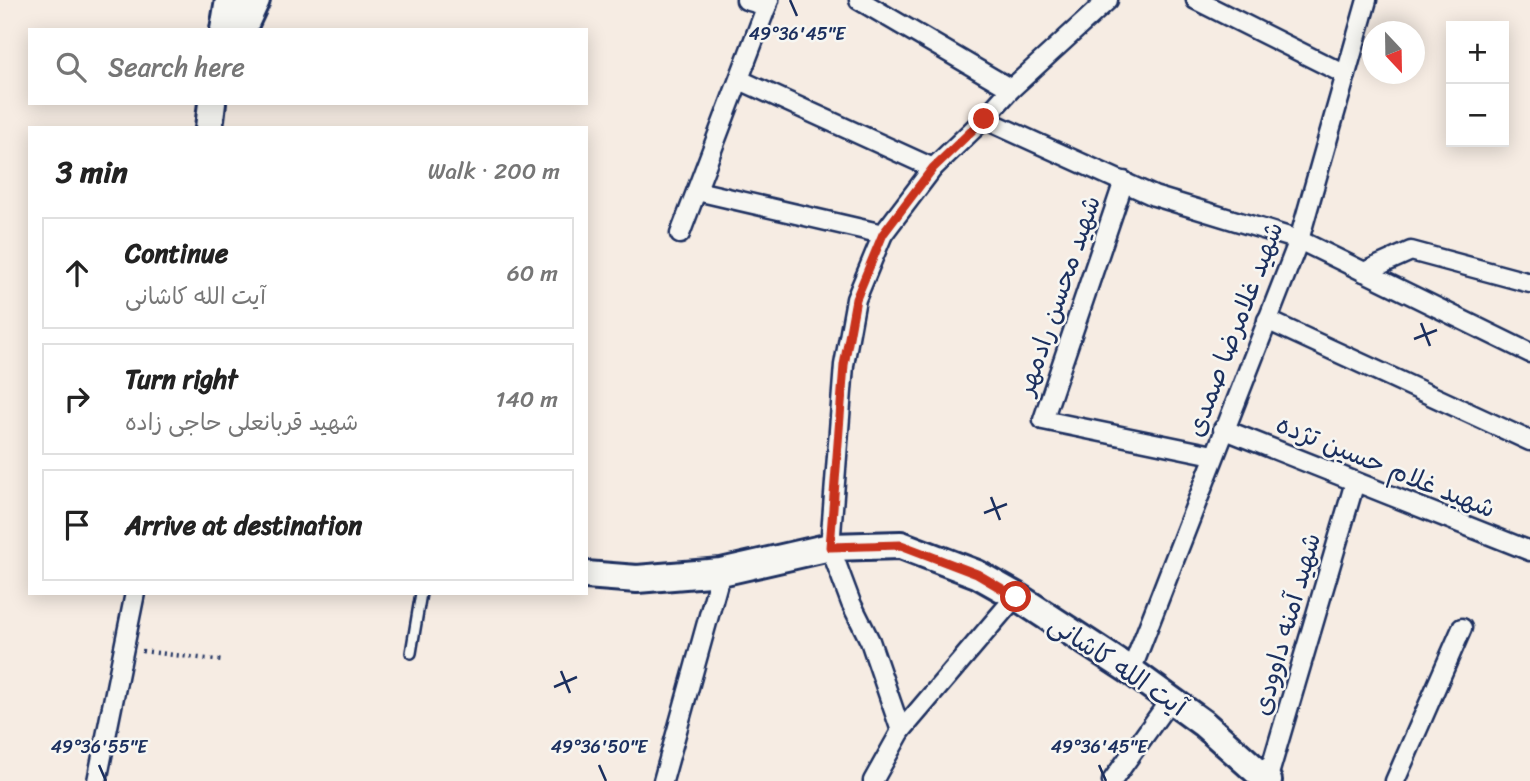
<!DOCTYPE html>
<meta charset="utf-8">
<style>
:root{--surface:#fff;--page:#f6f6f6;--text:#222;--muted:#767676;--line:#e0e0e0}
body{margin:0;font-family:Sriracha,"Playpen Sans Arabic",sans-serif;background:var(--page);color:var(--text)}
.controls{position:absolute;right:21px;top:21px;display:grid;overflow:hidden;border-radius:0px;box-shadow:0 4px 18px #0003}
.controls button{width:63px;height:63px;display:grid;place-items:center;padding:0;border:0;border-bottom:2px solid var(--line);background:var(--surface);color:var(--text);font:35px sans-serif}
.compass{position:absolute;left:1362px;top:21px;width:63px;height:63px;border-radius:50%;background:var(--surface);box-shadow:0 4px 18px #0003;rotate:158deg}
.stop{position:absolute;width:21px;height:21px;margin:-16px;border:5px solid #c8321e;border-radius:50%;background:#fff}
.stop.end{background:#c8321e;border-color:#fff;box-shadow:0 2px 7px #0008}
.list{margin:0;padding:0;list-style:none}
h2{display:flex;justify-content:space-between;align-items:center;height:91px;margin:0;padding:0 28px;font-size:30px}
h2 small{font-size:23px;font-weight:400;color:var(--muted)}
.list li{display:grid;grid-template-columns:46px 1fr auto;gap:21px;align-items:center;box-sizing:border-box;height:112px;margin:0 14px 14px;padding:0 14px;border:2px solid var(--line);border-radius:0px}
.list b{display:block;font-size:26px;white-space:nowrap}
.list p{margin:0;font-size:23px;white-space:nowrap;color:var(--muted)}
.list em{font-size:23px;font-style:normal;color:var(--muted)}
.icon{flex:none;width:38px;height:38px;fill:none;stroke:currentColor;stroke-width:2;stroke-linecap:round;stroke-linejoin:round}
.map{position:relative;flex:none;width:1530px;height:781px;overflow:hidden}
.search{position:absolute;background:var(--surface);box-shadow:0 4px 18px #0003;left:28px;top:28px;width:560px;height:77px;display:flex;align-items:center;gap:18px;box-sizing:border-box;padding:0 24px;border-radius:0px;color:var(--muted);font-size:26px}
.panel{position:absolute;background:var(--surface);box-shadow:0 4px 18px #0003;left:28px;top:126px;width:560px;height:469px;border-radius:0px}
.map>svg:first-child{display:block}
.lines{fill:none;stroke-linecap:round;stroke-linejoin:round}
.lane-casing{stroke:#1b2f5e;stroke-width:14}
.street-casing{stroke:#1b2f5e;stroke-width:23}
.secondary-casing{stroke:#1b2f5e;stroke-width:32}
.path{stroke:#1b2f5e;stroke-width:4.5;stroke-dasharray:2 5;stroke-linecap:butt}
.lane{stroke:#f6f6f2;stroke-width:9}
.street{stroke:#f6f6f2;stroke-width:18}
.secondary{stroke:#f6f6f2;stroke-width:26}
.route{stroke:#c8321e;stroke-width:9}
.ticks{fill:none;stroke:#1b2f5e;stroke-width:2.5}
.labels{text-anchor:middle;stroke-width:5;stroke-linejoin:round;paint-order:stroke}
.street-label{font-size:26px;fill:#1b2f5e;stroke:#f6f6f2}
.ticks-label{font-size:18px;text-anchor:middle;fill:#1b2f5e;stroke:#f6f6f2;stroke-width:5;stroke-linejoin:round;paint-order:stroke}
</style>
<div class="map">
<svg width="1530" height="781" viewBox="0 0 1530 781">
<rect width="100%" height="100%" fill="#f6ece3"/>
<filter id="ink" filterUnits="userSpaceOnUse"><feTurbulence type="fractalNoise" baseFrequency=".0143" numOctaves="2"/><feDisplacementMap in="SourceGraphic" scale="14" xChannelSelector="R" yChannelSelector="G"/><feConvolveMatrix kernelMatrix="1 2 1 2 8 2 1 2 1" color-interpolation-filters="sRGB"/></filter>
<g filter="url(#ink)">
<g class="lines">
<defs>
<polyline id="lane" points="411,653 421,593"/>
<g id="street">
<polyline points="746,0 767,6"/>
<polyline points="859,0 1011,89"/>
<polyline points="1196,0 1346,75"/>
<polyline points="740,80 933,168"/>
<polyline points="984,119 1154,196 1299,240 1530,353"/>
<polyline points="1124,181 1043,420 1213,455"/>
<polyline points="697,191 883,234"/>
<polyline points="680,234 769,0"/>
<polyline points="1364,272 1411,251 1530,283"/>
<polyline points="1267,320 1530,441"/>
<polyline points="1223,429 1530,551"/>
<polyline points="1131,671 1299,240 1367,0"/>
<polyline points="901,731 870,641 851,603 830,547 844,365 856,299 883,234 933,168 984,119 1011,89 1108,0"/>
<polyline points="97,781 135,593"/>
<polyline points="663,781 721,572"/>
<polyline points="873,781 901,731 1016,596"/>
<polyline points="1112,781 1170,700"/>
<polyline points="1267,781 1355,482"/>
<polyline points="1395,781 1462,628"/>
</g>
<g id="secondary">
<polyline points="224,30 229,0"/>
<polyline points="242,30 256,0"/>
<polyline points="209,128 212,103"/>
<polyline points="586,575 637,579 721,572 830,547 901,545 977,574 1016,596 1131,671 1204,724 1268,781"/>
</g>
</defs>
<use href="#lane" class="lane-casing"/>
<use href="#street" class="street-casing"/>
<use href="#secondary" class="secondary-casing"/>
<polyline class="path" points="142,651 223,661"/>
<use href="#lane" class="lane"/>
<use href="#street" class="street"/>
<use href="#secondary" class="secondary"/>
</g>
</g>
<g class="lines" filter="url(#ink)">
<polyline class="route" points="984,119 933,168 883,234 856,299 844,365 830,547 901,545 977,574 1016,597"/>
</g>
<path class="ticks" d="M790,0L797,16M1421,323L1430,346M1414,339L1437,330M991,497L1000,520M984,513L1007,504M561,671L570,693M554,687L577,677M99,765L106,781M599,765L606,781M1099,765L1106,781"/>
<g class="labels">
<g class="street-label">
<text transform="translate(1058 295) rotate(-71)" y="9">شهید محسن رادمهر</text>
<text transform="translate(1234 329) rotate(-69)" y="9">شهید غلامرضا صمدی</text>
<text transform="translate(1386 466) rotate(22)" y="9">شهید غلام حسین تژده</text>
<text transform="translate(1286 624) rotate(-74)" y="9">شهید آمنه داوودی</text>
<text transform="translate(1118 665) rotate(34)" y="9">آیت الله کاشانی</text>
</g>
</g>
<g class="ticks-label">
<text x="797" y="40">49°36'45"E</text>
<text x="99" y="753">49°36'55"E</text>
<text x="599" y="753">49°36'50"E</text>
<text x="1099" y="753">49°36'45"E</text>
</g>
</svg>
<div class="controls">
<button>+</button>
<button>−</button>
</div>
<svg class="compass" viewBox="-18 -18 36 36"><path d="M0-13l5 13h-10z" fill="#e53935"/><path d="M0 13l5-13h-10z" fill="#767676"/></svg>
<div class="stop" style="left:1016px;top:597px"></div>
<div class="stop end" style="left:984px;top:119px"></div>
<div class="search"><svg class="icon" aria-label="search" viewBox="0 0 24 24"><circle cx="10" cy="10" r="6"/><path d="M15 15l6 6"/></svg>Search here</div>
<section class="panel">
<h2>3 min<small>Walk · 200 m</small></h2>
<ul class="list">
<li><svg class="icon" aria-label="ahead" viewBox="0 0 24 24"><path d="M12 20V5M6 11l6-6 6 6"/></svg><div><b>Continue</b><p>آیت الله کاشانی</p></div><em>60 m</em></li>
<li><svg class="icon" aria-label="right" viewBox="0 0 24 24"><path d="M7 20v-9h11M14 6l5 5-5 5"/></svg><div><b>Turn right</b><p>شهید قربانعلی حاجی زاده</p></div><em>140 m</em></li>
<li><svg class="icon" aria-label="arrive" viewBox="0 0 24 24"><path d="M6 21V4h12l-3 4 3 4H6"/></svg><div><b>Arrive at destination</b></div></li>
</ul>
</section>
</div>
